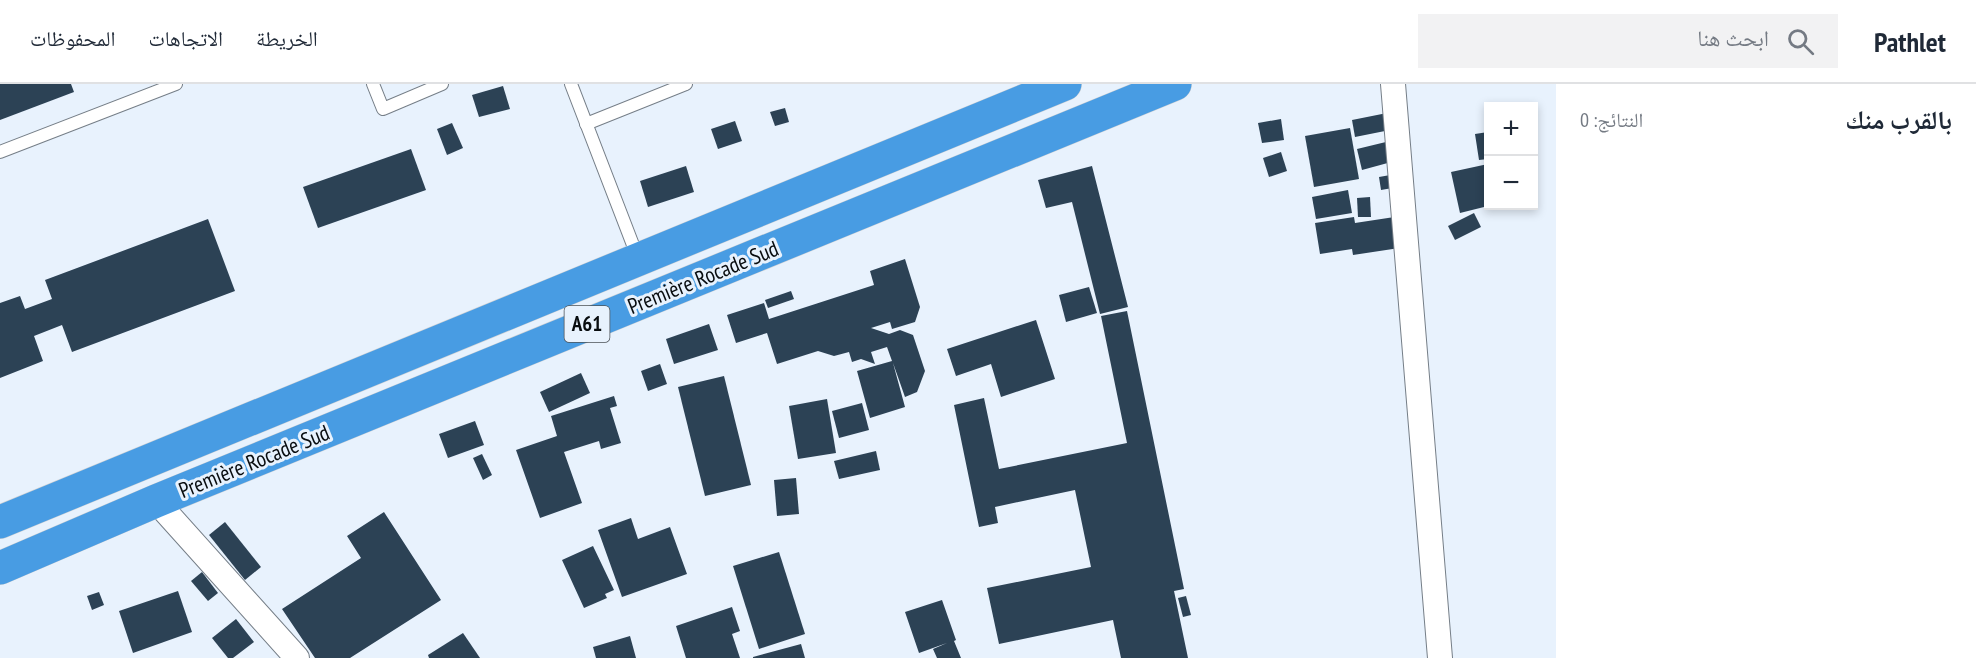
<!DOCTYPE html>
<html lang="ar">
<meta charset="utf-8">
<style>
:root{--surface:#fff;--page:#f2f2f3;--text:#1f2937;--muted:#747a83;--line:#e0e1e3}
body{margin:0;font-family:"PT Sans Narrow","Noto Naskh Arabic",sans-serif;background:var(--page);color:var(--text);direction:rtl}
.controls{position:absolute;right:18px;top:18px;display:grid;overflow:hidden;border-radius:0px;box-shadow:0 3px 9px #0003}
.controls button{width:54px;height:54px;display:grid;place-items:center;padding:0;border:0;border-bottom:2px solid var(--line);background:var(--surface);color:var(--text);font:30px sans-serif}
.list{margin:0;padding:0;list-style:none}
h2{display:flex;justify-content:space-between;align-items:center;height:78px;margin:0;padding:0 24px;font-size:26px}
h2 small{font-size:20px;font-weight:400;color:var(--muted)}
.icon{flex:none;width:33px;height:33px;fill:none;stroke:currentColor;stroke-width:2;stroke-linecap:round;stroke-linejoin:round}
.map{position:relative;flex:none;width:1556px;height:574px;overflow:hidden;direction:ltr}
header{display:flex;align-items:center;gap:36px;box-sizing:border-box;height:84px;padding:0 30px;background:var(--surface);border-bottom:2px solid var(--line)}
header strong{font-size:28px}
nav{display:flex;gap:33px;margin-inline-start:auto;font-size:21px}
.search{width:420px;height:54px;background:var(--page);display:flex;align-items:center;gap:15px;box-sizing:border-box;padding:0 21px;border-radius:0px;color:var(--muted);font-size:22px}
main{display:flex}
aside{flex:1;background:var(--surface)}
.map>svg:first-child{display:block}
.building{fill:#2c4255}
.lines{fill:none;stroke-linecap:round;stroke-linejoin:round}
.lane-casing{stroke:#757e87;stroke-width:14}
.street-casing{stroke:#757e87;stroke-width:26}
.highway-casing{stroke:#d3d3d4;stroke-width:34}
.lane{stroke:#fff;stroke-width:12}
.street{stroke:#fff;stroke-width:24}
.highway{stroke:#489ce3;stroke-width:33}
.labels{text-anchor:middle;stroke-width:6;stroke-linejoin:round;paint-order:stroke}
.shield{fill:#e8f2fd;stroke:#4b5156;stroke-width:1.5}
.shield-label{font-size:21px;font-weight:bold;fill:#080c0f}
.street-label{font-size:22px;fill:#080c0f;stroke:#e8f2fd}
</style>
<header>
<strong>Pathlet</strong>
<div class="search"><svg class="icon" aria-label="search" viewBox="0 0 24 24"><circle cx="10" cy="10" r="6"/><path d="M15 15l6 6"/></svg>ابحث هنا</div>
<nav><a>الخريطة</a><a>الاتجاهات</a><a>المحفوظات</a></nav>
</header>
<main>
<aside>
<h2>بالقرب منك<small>النتائج: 0</small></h2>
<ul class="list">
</ul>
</aside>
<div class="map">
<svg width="1556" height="574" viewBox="0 0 1556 574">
<rect width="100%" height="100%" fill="#e8f2fd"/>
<g class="building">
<polygon points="0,0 71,0 74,8 0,36"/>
<polygon points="503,2 510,25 479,33 472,11"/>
<polygon points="785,24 789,38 775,42 770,28"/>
<polygon points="1392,28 1395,45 1355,53 1352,36"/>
<polygon points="1281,35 1284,56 1262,59 1258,39"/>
<polygon points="735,37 742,57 718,65 711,45"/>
<polygon points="452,39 463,64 447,71 437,45"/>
<polygon points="1350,44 1359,95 1314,103 1305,52"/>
<polygon points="1488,48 1488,75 1479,76 1475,50"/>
<polygon points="1390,57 1395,77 1362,86 1357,65"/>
<polygon points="411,65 426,106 318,144 303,103"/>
<polygon points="1281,68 1287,87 1269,93 1263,74"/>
<polygon points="1488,80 1488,122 1460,129 1451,88"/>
<polygon points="686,82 694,108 648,123 640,97"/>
<polygon points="1092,82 1128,223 1100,230 1072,118 1046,124 1038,96"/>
<polygon points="1396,90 1398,103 1381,106 1379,93"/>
<polygon points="1348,106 1352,129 1316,135 1312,113"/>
<polygon points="1370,113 1371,133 1358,133 1357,114"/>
<polygon points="1474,129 1481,143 1455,156 1448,142"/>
<polygon points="1401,132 1406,163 1353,171 1352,165 1320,170 1315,139 1354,133 1355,139"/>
<polygon points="208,135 235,207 72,268 62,241 34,252 43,277 0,294 0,219 20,212 25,225 52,215 45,196"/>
<polygon points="905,175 920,223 915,238 892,245 890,238 871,244 889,250 900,246 913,251 925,287 917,308 905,313 893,279 905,323 870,334 857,287 892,277 887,263 871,268 875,280 861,275 852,278 849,268 834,272 818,267 777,280 767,249 736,259 727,231 764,219 769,235 874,201 870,187"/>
<polygon points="1089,203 1097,229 1066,238 1059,211"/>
<polygon points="791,207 794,215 768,224 765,216"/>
<polygon points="1127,227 1184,505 1174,507 1188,574 1121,574 1113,536 999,560 987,504 1091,483 1075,406 995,423 998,439 979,443 954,321 984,314 999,385 1127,359 1101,232"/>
<polygon points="1036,236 1055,295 1001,313 991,280 956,292 947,265"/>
<polygon points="709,240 718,266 674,280 666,255"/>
<polygon points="660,280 667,300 648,307 641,287"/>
<polygon points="581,289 590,309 549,328 540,308"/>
<polygon points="724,292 751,401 705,412 678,303"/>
<polygon points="614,312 617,322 610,324 621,359 601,365 599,357 564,368 582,419 540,434 516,366 557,352 551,332"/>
<polygon points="827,315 836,369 798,375 789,322"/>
<polygon points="862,319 869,346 839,354 832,327"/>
<polygon points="475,337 484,361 448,374 439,350"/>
<polygon points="876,367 880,386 839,395 834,377"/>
<polygon points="482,370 492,391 483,396 473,374"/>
<polygon points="796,394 799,430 777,432 774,396"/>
<polygon points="384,428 441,516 350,574 315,574 282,525 361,474 347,452"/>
<polygon points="631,434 638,455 670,443 687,490 622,513 598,446"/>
<polygon points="225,438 261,483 245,496 209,451"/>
<polygon points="593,462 614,506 605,510 607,514 584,524 562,476"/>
<polygon points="779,468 805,550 759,565 733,482"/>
<polygon points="202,488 218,509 208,517 191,497"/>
<polygon points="178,507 192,548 133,569 119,527"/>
<polygon points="99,508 104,521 92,526 87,512"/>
<polygon points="1186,512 1191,531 1183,533 1178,514"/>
<polygon points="942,516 956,556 954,557 961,574 937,574 933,565 947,559 919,569 905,528"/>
<polygon points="732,523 740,547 732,550 740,574 686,574 676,542"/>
<polygon points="236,535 254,558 233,574 228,574 212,554"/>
<polygon points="463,549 480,574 429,574 428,571"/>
<polygon points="630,552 636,574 596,574 593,563"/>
<polygon points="801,560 805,574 753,574 753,573"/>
</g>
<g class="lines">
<defs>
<g id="lane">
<polyline points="373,0 383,25 442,0"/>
<polyline points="571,0 638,174"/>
<polyline points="586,40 686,0"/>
<polyline points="0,68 176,0"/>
</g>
<g id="street">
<polyline points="1393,0 1440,574"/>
<polyline points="156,417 297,574"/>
</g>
<g id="highway">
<polyline points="0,438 1065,0"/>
<polyline points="0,484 156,417 1175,0"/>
</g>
</defs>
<use href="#lane" class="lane-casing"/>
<use href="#street" class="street-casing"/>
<use href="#highway" class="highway-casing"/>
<use href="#lane" class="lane"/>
<use href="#street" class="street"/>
<use href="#highway" class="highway"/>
</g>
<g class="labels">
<rect class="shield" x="564.5" y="222" width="45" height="36" rx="4.5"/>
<g class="shield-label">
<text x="587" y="247">A61</text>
</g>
<g class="street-label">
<text transform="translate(703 193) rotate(-22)" y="8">Première Rocade Sud</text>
<text transform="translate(254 377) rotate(-22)" y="8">Première Rocade Sud</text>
</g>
</g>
</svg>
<div class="controls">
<button>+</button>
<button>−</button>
</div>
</div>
</main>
